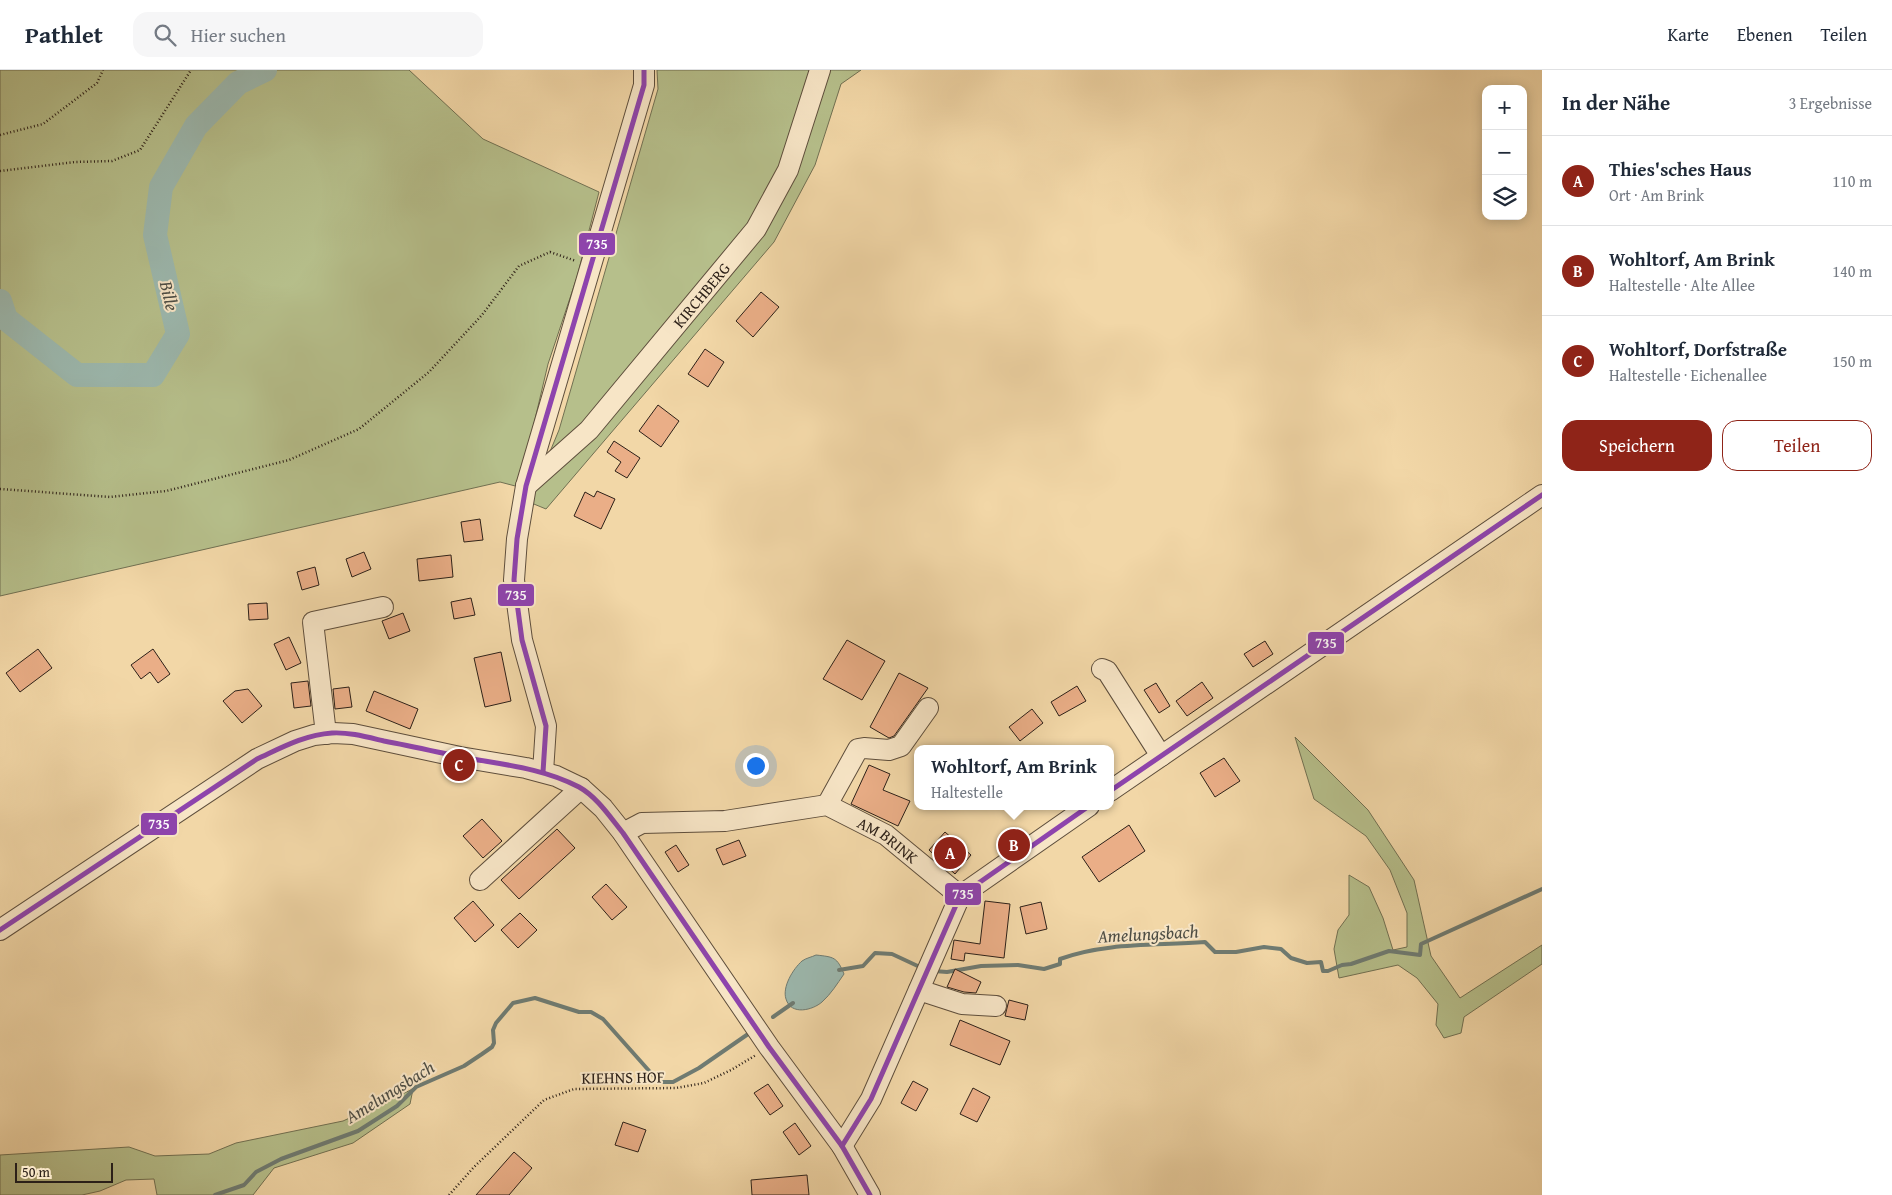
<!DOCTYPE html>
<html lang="de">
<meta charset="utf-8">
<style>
:root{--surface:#fff;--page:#f6f6f7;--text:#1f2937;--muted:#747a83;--line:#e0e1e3;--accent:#8f2418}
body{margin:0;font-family:"Gentium Book Plus",serif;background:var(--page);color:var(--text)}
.controls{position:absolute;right:15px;top:15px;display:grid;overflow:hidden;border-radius:10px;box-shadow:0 2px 12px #0003}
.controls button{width:45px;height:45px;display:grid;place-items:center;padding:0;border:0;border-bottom:1px solid var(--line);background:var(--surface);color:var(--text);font:25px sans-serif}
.scale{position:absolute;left:15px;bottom:12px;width:98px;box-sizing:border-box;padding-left:5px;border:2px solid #2c2018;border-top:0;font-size:14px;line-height:18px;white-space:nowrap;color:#2c2018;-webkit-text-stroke:4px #f7e5c6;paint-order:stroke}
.you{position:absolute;left:755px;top:695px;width:18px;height:18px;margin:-12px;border:4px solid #fff;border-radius:50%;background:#1a73e8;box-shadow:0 0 0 8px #1a73e833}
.badge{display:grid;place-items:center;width:32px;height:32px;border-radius:50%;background:var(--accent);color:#fff;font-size:16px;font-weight:700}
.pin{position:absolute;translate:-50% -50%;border:2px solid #fff;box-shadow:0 1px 5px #0006}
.popup{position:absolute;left:914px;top:675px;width:200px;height:65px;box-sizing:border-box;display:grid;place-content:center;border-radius:10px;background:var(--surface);filter:drop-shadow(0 1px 4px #0005);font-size:16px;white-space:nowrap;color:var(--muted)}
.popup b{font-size:19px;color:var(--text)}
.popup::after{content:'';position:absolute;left:50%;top:100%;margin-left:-10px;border:10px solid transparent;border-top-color:var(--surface)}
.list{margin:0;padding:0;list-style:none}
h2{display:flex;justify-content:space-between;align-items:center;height:65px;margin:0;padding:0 20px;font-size:21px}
h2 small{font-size:16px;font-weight:400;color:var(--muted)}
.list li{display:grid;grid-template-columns:32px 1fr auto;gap:15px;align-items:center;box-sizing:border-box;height:90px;padding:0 20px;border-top:1px solid var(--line)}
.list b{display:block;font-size:19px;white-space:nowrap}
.list p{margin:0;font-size:16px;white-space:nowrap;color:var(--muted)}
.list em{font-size:16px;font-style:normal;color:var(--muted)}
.actions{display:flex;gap:10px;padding:15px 20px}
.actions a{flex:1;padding:11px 0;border:1px solid var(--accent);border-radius:15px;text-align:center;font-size:18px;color:var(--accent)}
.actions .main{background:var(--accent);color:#fff}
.icon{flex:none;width:28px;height:28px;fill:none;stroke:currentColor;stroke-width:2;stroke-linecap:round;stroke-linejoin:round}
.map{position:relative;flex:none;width:1542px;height:1125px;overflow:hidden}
header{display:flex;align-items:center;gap:30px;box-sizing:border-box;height:70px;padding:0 25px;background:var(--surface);border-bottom:1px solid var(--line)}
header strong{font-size:24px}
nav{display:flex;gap:28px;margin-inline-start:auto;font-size:18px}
.search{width:350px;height:45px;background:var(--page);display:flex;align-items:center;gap:12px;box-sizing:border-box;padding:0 18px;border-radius:15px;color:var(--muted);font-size:19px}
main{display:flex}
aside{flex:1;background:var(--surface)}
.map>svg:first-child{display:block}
.green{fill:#b6bf8b;stroke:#717052}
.water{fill:#9cb8ae;stroke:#6f7b72}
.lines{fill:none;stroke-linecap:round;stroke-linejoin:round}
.stream{stroke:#6f7b72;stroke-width:4}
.river{stroke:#9cb8ae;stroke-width:24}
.building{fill:#eaae87;stroke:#2c2018}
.minor-casing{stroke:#5e4e3c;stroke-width:22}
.path{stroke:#2c2018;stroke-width:2.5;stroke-dasharray:1 2.5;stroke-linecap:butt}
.minor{stroke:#f7e5c6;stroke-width:20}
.bus-1-casing{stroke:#f7e5c6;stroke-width:9}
.bus-1{stroke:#8e44ad;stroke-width:5}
.labels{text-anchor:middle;stroke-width:4;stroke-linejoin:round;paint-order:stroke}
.street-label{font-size:16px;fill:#2c2018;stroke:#f7e5c6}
.water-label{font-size:18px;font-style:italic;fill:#4e4e45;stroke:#f7e5c6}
.line-badge{stroke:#f7e5c6;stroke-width:2}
.badge-label{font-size:14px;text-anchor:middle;font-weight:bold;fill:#fff}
</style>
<header>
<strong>Pathlet</strong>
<div class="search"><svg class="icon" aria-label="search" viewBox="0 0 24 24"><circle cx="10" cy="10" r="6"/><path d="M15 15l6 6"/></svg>Hier suchen</div>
<nav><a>Karte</a><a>Ebenen</a><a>Teilen</a></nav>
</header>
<main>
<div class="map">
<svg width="1542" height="1125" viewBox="0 0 1542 1125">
<rect width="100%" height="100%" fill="#f2d7a7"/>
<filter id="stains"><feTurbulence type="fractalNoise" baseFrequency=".004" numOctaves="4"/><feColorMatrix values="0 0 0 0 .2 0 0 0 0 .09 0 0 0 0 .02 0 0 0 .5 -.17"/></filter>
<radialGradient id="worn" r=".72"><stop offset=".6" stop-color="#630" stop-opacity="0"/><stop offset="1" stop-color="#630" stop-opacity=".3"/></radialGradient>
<g class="green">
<polygon points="0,0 409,0 483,69 599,122 577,207 548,294 519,417 500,412 0,526"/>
<polygon points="657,0 861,0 841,14 815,95 774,172 546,439 529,432 559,360 658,19"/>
<polygon points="1295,667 1368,740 1414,810 1431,886 1460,928 1542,875 1542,894 1464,947 1461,963 1444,968 1436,955 1438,934 1417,908 1398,895 1339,908 1334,879 1338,860 1349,845 1349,805 1369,817 1383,848 1393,880 1407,877 1407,843 1390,800 1366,766 1314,729"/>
<polygon points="413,1019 410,1034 353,1073 274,1098 253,1125 157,1125 154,1109 126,1110 100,1121 82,1125 0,1125 0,1085 129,1077 155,1086 209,1084 236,1073 343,1051"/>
</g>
<path class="water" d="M816,885C834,887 837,887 844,904C837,914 831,924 822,932C813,940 791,946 786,929C782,917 793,899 802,891C806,888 812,887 816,885Z"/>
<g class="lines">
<g class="stream">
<polyline points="839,900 863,896 875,883 892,884 922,898"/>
<path d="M934,901L947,902L981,896L1018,895L1044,899L1060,894V889C1106,872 1157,876 1205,872L1215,882H1236L1264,877L1281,879L1291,888L1307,893L1321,892L1323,901H1328L1342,895L1351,894L1389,881L1420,885L1421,874L1542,819"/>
<polyline points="773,947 793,933"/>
<polyline points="215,1125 244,1115 256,1102 281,1089 358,1061 397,1036 416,1017 464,996 482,984 492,977 494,973 493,960 496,953 513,933 535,928 579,942 591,942 603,949 651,1003 661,1012 673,1012 699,998 751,962"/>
</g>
<polyline class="river" points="0,231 6,249 77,305 153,305 178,264 155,165 161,117 196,56 238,13 265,0"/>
</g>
<g class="building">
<polygon points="761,222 779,237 753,267 736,251"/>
<polygon points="705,279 724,292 708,317 688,304"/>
<polygon points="658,335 679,351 661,377 639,361"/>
<polygon points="614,371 640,388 627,408 615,401 621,392 607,382"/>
<polygon points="597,421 615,429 601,459 574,446 585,422 594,427"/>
<polygon points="480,449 483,470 464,472 461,452"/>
<polygon points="364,482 371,499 352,507 346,489"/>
<polygon points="451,485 453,507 419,511 417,489"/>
<polygon points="315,497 319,515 302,520 297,502"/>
<polygon points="471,528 475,545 454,549 451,532"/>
<polygon points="267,533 268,549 249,550 248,534"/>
<polygon points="403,543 410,561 389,569 382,551"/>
<polygon points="289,567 301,593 286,600 274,574"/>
<polygon points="847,570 885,591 862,630 823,609"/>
<polygon points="1265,571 1273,584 1253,597 1244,584"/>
<polygon points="38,579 52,598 20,622 6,603"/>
<polygon points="153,579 170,604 158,613 150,602 141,609 131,595"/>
<polygon points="501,582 511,631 485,637 474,588"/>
<polygon points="899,603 928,618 894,666 889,668 870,657"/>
<polygon points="308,611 311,636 294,638 291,613"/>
<polygon points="1202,612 1213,628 1187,646 1176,631"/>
<polygon points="1156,613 1170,636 1159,643 1144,620"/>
<polygon points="1077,616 1086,631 1059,646 1051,632"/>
<polygon points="349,617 352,637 335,639 333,619"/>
<polygon points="248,619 262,636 242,653 223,631 235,621"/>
<polygon points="374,621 418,639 410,659 366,641"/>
<polygon points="1032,639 1043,653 1020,671 1009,657"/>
<polygon points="1224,688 1240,711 1215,727 1200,703"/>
<polygon points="869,695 890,704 883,720 910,731 898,756 851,734"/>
<polygon points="482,749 502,771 483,788 463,766"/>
<polygon points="1129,755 1145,781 1099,812 1082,787"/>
<polygon points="557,759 575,778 519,829 501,810"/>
<polygon points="945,762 971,785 955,804 929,780"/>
<polygon points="739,770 746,786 723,795 716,779"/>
<polygon points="676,775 689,795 678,802 665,782"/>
<polygon points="606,814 627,837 612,850 592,827"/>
<polygon points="473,831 494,855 475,872 454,848"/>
<polygon points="985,831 1010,834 1004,888 965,883 964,891 951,889 954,870 980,874"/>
<polygon points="1041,832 1047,859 1026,864 1020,837"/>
<polygon points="520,843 537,860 518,878 501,860"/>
<polygon points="955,899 981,912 976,923 964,922 947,917"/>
<polygon points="1009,930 1028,935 1025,950 1005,946"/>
<polygon points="960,950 1010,971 1000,995 950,975"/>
<polygon points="913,1011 928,1019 916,1041 901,1033"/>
<polygon points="768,1014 783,1036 770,1045 754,1023"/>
<polygon points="973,1018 990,1027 977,1052 960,1044"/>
<polygon points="623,1052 646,1060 638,1082 615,1075"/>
<polygon points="795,1053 811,1076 799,1085 783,1062"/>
<polygon points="514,1082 532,1098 509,1125 476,1125"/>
<polygon points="807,1105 809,1125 752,1125 751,1110"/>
</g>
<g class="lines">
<defs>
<g id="minor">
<path id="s1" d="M526,416L589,360L756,159L788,100L820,0"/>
<polyline points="1102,599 1107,601 1161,686"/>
<polyline points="326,664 313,552 383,537"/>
<polyline points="543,702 546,656 522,570 514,510 517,469 526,416 644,15 644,0"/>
<polyline points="1110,721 1542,425"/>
<polyline points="827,735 858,679 864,678 889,680 901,676 928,638"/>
<path id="s2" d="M623,763L642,753L725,751L827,735L886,765L960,826"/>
<polyline points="480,810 581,718"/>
<polyline points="960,826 1089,736"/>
<polyline points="0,860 257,689 295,671 314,665 333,663 353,664 460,687 526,698 556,706 581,718 603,738 623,763 769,977 842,1076 870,1125"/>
<polyline points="919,920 962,934 996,936"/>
<polyline points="842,1076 871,1029 960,826"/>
</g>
</defs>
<use href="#minor" class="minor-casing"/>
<g class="path">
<polyline points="0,65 43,54 97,13 103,0"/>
<polyline points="0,101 75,92 112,91 140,80 191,0"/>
<polyline points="0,419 110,427 166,421 289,390 359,359 429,302 482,245 519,196 550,182 576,191"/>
<polyline points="449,1125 474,1097 544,1030 574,1019 676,1018 704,1013 731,1000 756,985"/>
</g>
<use href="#minor" class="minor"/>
<defs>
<g id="bus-1">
<polyline points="543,702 546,656 522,570 514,510 517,469 526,416 644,15 644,0"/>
<polyline points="1110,721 1542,425"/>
<polyline points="960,826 1089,736"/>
<path d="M0,860L257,689C281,678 304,665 332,663C349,662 367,667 384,671C406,675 428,680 451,685C494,694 539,696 579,717C597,727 610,747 623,763L769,977L842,1076L870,1125"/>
<polyline points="842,1076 871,1029 960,826"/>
</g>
</defs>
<use href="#bus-1" class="bus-1-casing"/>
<use href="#bus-1" class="bus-1"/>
</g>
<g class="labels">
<g class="street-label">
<text dy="6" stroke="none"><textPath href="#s1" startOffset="260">KIRCHBERG</textPath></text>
<text dy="6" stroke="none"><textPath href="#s2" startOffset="278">AM BRINK</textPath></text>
<text transform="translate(623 1007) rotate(-1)" y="6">KIEHNS HOF</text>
</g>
<g class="water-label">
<text transform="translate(169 226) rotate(77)" y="6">Bille</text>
<text transform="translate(1148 864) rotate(-3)" y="6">Amelungsbach</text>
<text transform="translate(390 1022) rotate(-32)" y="6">Amelungsbach</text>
</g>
</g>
<g class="line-badge">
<rect x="578" y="162" width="38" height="24" rx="5" fill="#8e44ad"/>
<rect x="497" y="513" width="38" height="24" rx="5" fill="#8e44ad"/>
<rect x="1307" y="561" width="38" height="24" rx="5" fill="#8e44ad"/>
<rect x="140" y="742" width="38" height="24" rx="5" fill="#8e44ad"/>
<rect x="944" y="812" width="38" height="24" rx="5" fill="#8e44ad"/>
</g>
<g class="badge-label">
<text x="597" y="179">735</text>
<text x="516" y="530">735</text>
<text x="1326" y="578">735</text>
<text x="159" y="759">735</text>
<text x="963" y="829">735</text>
</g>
<rect width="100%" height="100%" filter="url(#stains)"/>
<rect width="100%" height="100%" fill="url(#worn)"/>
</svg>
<div class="controls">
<button>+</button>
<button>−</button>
<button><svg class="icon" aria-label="layers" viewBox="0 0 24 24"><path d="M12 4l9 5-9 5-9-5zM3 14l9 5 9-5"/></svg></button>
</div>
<div class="scale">50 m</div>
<div class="you"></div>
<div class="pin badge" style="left:950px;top:783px">A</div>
<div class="pin badge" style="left:1014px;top:775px">B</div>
<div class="popup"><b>Wohltorf, Am Brink</b>Haltestelle</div>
<div class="pin badge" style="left:459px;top:695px">C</div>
</div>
<aside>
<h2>In der Nähe<small>3 Ergebnisse</small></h2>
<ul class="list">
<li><span class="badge">A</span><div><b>Thies'sches Haus</b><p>Ort · Am Brink</p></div><em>110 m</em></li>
<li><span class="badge">B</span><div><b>Wohltorf, Am Brink</b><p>Haltestelle · Alte Allee</p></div><em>140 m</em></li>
<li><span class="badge">C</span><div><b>Wohltorf, Dorfstraße</b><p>Haltestelle · Eichenallee</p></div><em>150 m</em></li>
</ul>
<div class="actions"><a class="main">Speichern</a><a>Teilen</a></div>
</aside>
</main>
